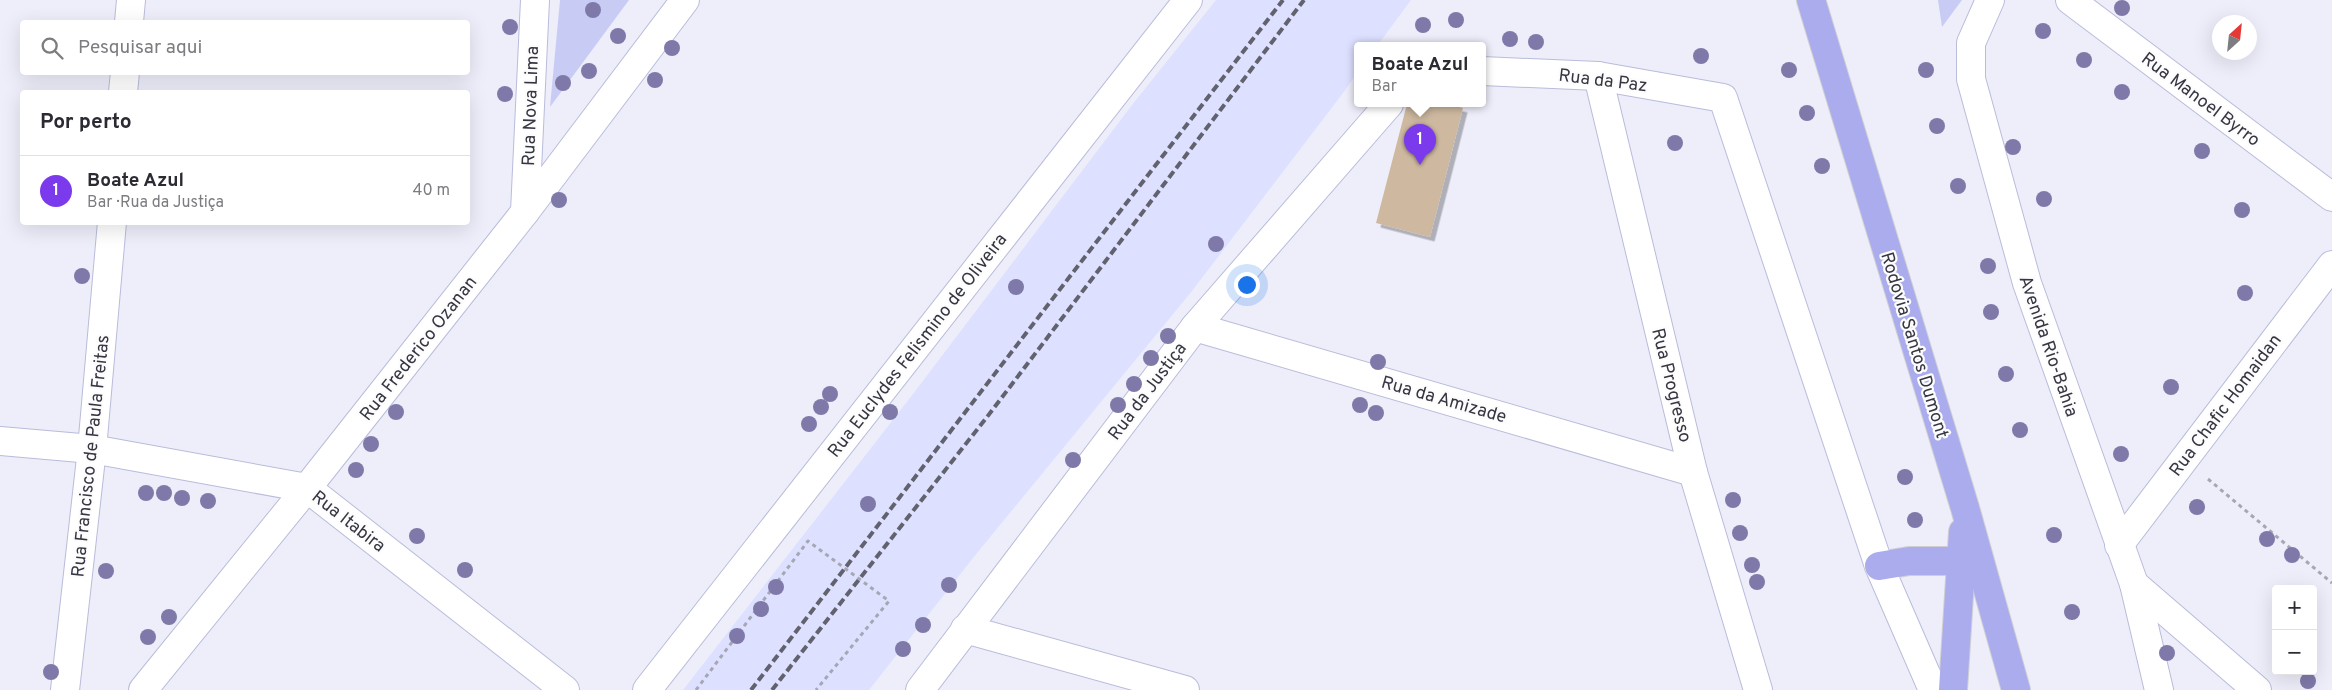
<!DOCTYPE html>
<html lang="pt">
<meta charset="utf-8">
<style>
:root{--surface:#fff;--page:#f2f2f3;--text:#2b2b33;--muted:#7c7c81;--line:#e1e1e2;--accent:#7c3aed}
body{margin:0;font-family:Overpass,sans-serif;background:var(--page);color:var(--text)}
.controls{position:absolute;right:15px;bottom:15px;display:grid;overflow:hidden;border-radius:5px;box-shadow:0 5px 20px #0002}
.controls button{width:45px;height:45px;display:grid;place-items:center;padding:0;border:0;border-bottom:1px solid var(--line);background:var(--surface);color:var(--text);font:25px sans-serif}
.compass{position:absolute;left:2212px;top:15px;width:45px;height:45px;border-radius:50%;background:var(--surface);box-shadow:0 5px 20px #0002;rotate:27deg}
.you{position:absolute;left:1246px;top:284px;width:18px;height:18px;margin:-12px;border:4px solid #fff;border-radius:50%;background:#1a73e8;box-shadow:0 0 0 8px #1a73e833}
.badge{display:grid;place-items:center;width:32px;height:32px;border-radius:50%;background:var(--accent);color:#fff;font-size:16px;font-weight:700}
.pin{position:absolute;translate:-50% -41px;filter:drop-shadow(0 1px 2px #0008)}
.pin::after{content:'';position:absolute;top:26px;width:18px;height:15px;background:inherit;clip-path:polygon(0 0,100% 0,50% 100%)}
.popup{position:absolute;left:1354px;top:42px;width:132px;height:65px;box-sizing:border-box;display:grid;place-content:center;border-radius:5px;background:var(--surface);filter:drop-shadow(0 1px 4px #0005);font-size:16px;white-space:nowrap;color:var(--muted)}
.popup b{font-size:19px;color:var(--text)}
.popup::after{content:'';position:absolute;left:50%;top:100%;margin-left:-10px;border:10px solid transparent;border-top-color:var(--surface)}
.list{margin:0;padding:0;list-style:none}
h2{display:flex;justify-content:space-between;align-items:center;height:65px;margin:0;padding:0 20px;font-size:21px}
h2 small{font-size:16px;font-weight:400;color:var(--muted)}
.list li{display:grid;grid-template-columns:32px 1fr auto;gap:15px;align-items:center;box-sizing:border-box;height:70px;padding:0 20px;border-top:1px solid var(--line)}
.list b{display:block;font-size:19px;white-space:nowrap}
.list p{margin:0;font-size:16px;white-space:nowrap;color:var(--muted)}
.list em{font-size:16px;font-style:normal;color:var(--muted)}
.icon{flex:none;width:28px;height:28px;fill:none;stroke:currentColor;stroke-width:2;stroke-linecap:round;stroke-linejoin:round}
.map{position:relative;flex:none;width:2332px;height:690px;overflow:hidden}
.search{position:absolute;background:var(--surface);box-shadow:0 5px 20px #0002;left:20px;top:20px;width:450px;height:55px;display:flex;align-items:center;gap:12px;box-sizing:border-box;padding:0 18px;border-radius:5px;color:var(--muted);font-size:19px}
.panel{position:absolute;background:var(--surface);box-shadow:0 5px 20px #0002;left:20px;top:90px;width:450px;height:135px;border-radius:5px}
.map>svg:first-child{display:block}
.built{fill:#dde0ff}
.green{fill:#c8ccf4}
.building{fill:#ceb9a0;filter:url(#shadow)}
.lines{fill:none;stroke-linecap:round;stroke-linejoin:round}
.minor-casing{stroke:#b9bcda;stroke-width:30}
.tertiary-casing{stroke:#b9bcda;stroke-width:30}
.trunk-casing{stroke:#cfcfd2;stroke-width:30}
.path{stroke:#a6a7b3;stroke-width:3;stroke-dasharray:4 4;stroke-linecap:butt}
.minor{stroke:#fff;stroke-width:28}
.tertiary{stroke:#fff;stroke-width:28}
.trunk{stroke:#aaacee;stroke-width:28}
.rail{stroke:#61626e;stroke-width:4;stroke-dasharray:8 4;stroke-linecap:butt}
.path-bridge{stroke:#a6a7b3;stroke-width:3;stroke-dasharray:4 4;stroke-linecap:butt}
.tree{fill:#7e79a9}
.labels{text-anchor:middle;stroke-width:4.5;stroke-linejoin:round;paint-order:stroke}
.street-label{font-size:18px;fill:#353642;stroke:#fcfcfc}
</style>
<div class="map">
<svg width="2332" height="690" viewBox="0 0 2332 690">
<defs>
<filter id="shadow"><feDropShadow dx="4.5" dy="4.5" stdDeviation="0" flood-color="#0004"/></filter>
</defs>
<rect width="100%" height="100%" fill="#edeefa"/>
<polygon class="built" points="1216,0 1411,0 1377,46 1358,46 1357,73 1343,93 1192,291 977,553 869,690 683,690 913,394 1132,105"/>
<g class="green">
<polygon points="560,0 629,0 550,107"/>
<polygon points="1938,0 1962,0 1942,27"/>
</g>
<polygon class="building" points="1407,104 1448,104 1463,108 1430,237 1376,223"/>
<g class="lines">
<defs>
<g id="minor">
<polyline points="129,22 131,0"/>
<polyline points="1482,71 1598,76 1723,98 1879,566 1933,690"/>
<polyline points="1598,76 1693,472 1758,690"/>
<polyline points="123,92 125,72"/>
<polyline points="525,212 535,0"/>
<polyline points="1195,327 1693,472"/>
<polyline points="0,441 92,449 307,488 565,690"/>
<polyline points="2134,584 2257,690"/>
<polyline points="965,629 1185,690"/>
<polyline points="65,690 92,449 112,222"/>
<polyline points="143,690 307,488 525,212 685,0"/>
<polyline points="920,690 1195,327 1389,104"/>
</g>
<g id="tertiary">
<polyline points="1990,0 1971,43 1971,79 2027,283 2134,584 2159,690"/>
<polyline points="2070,0 2332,197"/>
<polyline points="2119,545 2332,265"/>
<polyline points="647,690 1188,0"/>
</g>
<g id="trunk">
<polyline points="1811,0 1965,508 2016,690"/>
<polyline points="1879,566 1909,561 1962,561"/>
<polyline points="1953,690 1963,532"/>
</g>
</defs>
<use href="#minor" class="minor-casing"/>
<use href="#tertiary" class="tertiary-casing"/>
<use href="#trunk" class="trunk-casing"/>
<polyline class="path" points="2208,479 2332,583"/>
<use href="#minor" class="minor"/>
<use href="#tertiary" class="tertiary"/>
<use href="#trunk" class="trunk"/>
<g class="rail">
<polyline points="751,690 1283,0"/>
<polyline points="772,690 987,417 1304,0"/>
</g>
<polyline class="path-bridge" points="696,690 808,541 889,601 816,690"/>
</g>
<g class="tree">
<circle cx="2122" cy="8" r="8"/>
<circle cx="593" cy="10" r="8"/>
<circle cx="1456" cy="20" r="8"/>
<circle cx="1423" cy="25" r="8"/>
<circle cx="510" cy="27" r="8"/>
<circle cx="2043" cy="31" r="8"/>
<circle cx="618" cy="36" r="8"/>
<circle cx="1510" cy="39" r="8"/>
<circle cx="1536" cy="42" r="8"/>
<circle cx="672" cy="48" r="8"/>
<circle cx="1701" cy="56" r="8"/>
<circle cx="2084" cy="60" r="8"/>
<circle cx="1789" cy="70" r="8"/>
<circle cx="1926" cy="70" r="8"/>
<circle cx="589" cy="71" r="8"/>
<circle cx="655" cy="80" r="8"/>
<circle cx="563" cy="83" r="8"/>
<circle cx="2122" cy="92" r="8"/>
<circle cx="505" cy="94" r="8"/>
<circle cx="1807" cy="113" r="8"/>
<circle cx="1937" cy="126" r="8"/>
<circle cx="1675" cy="143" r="8"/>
<circle cx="2013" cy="147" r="8"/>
<circle cx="2202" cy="151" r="8"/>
<circle cx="1822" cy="166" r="8"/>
<circle cx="1958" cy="186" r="8"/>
<circle cx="2044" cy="199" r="8"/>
<circle cx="559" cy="200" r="8"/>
<circle cx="2242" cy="210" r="8"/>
<circle cx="1216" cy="244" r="8"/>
<circle cx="1988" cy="266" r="8"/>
<circle cx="82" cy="276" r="8"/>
<circle cx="1016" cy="287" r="8"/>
<circle cx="2245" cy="293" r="8"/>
<circle cx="1991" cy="312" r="8"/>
<circle cx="1168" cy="336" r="8"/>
<circle cx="1151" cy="358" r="8"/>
<circle cx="1378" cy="362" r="8"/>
<circle cx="2006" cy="374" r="8"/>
<circle cx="1134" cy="384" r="8"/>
<circle cx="2171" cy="387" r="8"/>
<circle cx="830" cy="394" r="8"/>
<circle cx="1118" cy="405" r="8"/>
<circle cx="1360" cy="405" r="8"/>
<circle cx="821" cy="407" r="8"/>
<circle cx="396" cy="412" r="8"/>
<circle cx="890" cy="412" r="8"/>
<circle cx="1376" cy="413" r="8"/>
<circle cx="809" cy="424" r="8"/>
<circle cx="2020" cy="430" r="8"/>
<circle cx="371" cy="444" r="8"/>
<circle cx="2121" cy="454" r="8"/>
<circle cx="1073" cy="460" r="8"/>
<circle cx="356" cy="470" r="8"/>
<circle cx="1905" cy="477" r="8"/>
<circle cx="146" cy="493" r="8"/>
<circle cx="164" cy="493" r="8"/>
<circle cx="182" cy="498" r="8"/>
<circle cx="1733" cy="500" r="8"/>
<circle cx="208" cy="501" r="8"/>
<circle cx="868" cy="504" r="8"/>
<circle cx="2197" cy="507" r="8"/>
<circle cx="1915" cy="520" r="8"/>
<circle cx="1740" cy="533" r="8"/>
<circle cx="2054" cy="535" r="8"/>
<circle cx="417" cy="536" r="8"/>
<circle cx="2267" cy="539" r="8"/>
<circle cx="2292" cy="555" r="8"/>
<circle cx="1752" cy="565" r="8"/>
<circle cx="465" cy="570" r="8"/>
<circle cx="106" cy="571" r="8"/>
<circle cx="1757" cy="582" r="8"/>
<circle cx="949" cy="585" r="8"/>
<circle cx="776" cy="587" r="8"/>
<circle cx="761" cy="609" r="8"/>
<circle cx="2072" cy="612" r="8"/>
<circle cx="169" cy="617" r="8"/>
<circle cx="923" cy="625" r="8"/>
<circle cx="737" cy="636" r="8"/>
<circle cx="148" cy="637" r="8"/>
<circle cx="903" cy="649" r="8"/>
<circle cx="2167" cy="653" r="8"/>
<circle cx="51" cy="672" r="8"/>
<circle cx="2308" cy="681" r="8"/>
</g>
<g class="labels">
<g class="street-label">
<text transform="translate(1603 80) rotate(7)" y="6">Rua da Paz</text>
<text transform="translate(2201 99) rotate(37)" y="6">Rua Manoel Byrro</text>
<text transform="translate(530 106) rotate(-88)" y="6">Rua Nova Lima</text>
<text transform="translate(917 345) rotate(-52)" y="6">Rua Euclydes Felismino de Oliveira</text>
<text transform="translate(1915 345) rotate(73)" y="6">Rodovia Santos Dumont</text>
<text transform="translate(2049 346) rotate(71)" y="6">Avenida Rio-Bahia</text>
<text transform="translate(418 348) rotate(-52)" y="6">Rua Frederico Ozanan</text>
<text transform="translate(1672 385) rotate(76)" y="6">Rua Progresso</text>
<text transform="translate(1147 391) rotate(-53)" y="6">Rua da Justiça</text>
<text transform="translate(1444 399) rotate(16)" y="6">Rua da Amizade</text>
<text transform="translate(2225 405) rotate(-53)" y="6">Rua Chafic Homaidan</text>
<text transform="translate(90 456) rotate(-84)" y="6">Rua Francisco de Paula Freitas</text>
<text transform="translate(349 521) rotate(38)" y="6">Rua Itabira</text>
</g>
</g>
</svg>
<div class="controls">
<button>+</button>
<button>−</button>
</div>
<svg class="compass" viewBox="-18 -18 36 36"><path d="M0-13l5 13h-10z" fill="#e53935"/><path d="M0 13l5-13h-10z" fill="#7c7c81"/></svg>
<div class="you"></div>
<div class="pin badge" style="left:1420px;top:165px">1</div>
<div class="popup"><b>Boate Azul</b>Bar</div>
<div class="search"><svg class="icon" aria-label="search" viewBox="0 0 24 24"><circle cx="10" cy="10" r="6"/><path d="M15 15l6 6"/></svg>Pesquisar aqui</div>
<section class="panel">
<h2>Por perto<small></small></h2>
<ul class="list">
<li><span class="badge">1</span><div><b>Boate Azul</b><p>Bar · Rua da Justiça</p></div><em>40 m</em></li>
</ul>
</section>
</div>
